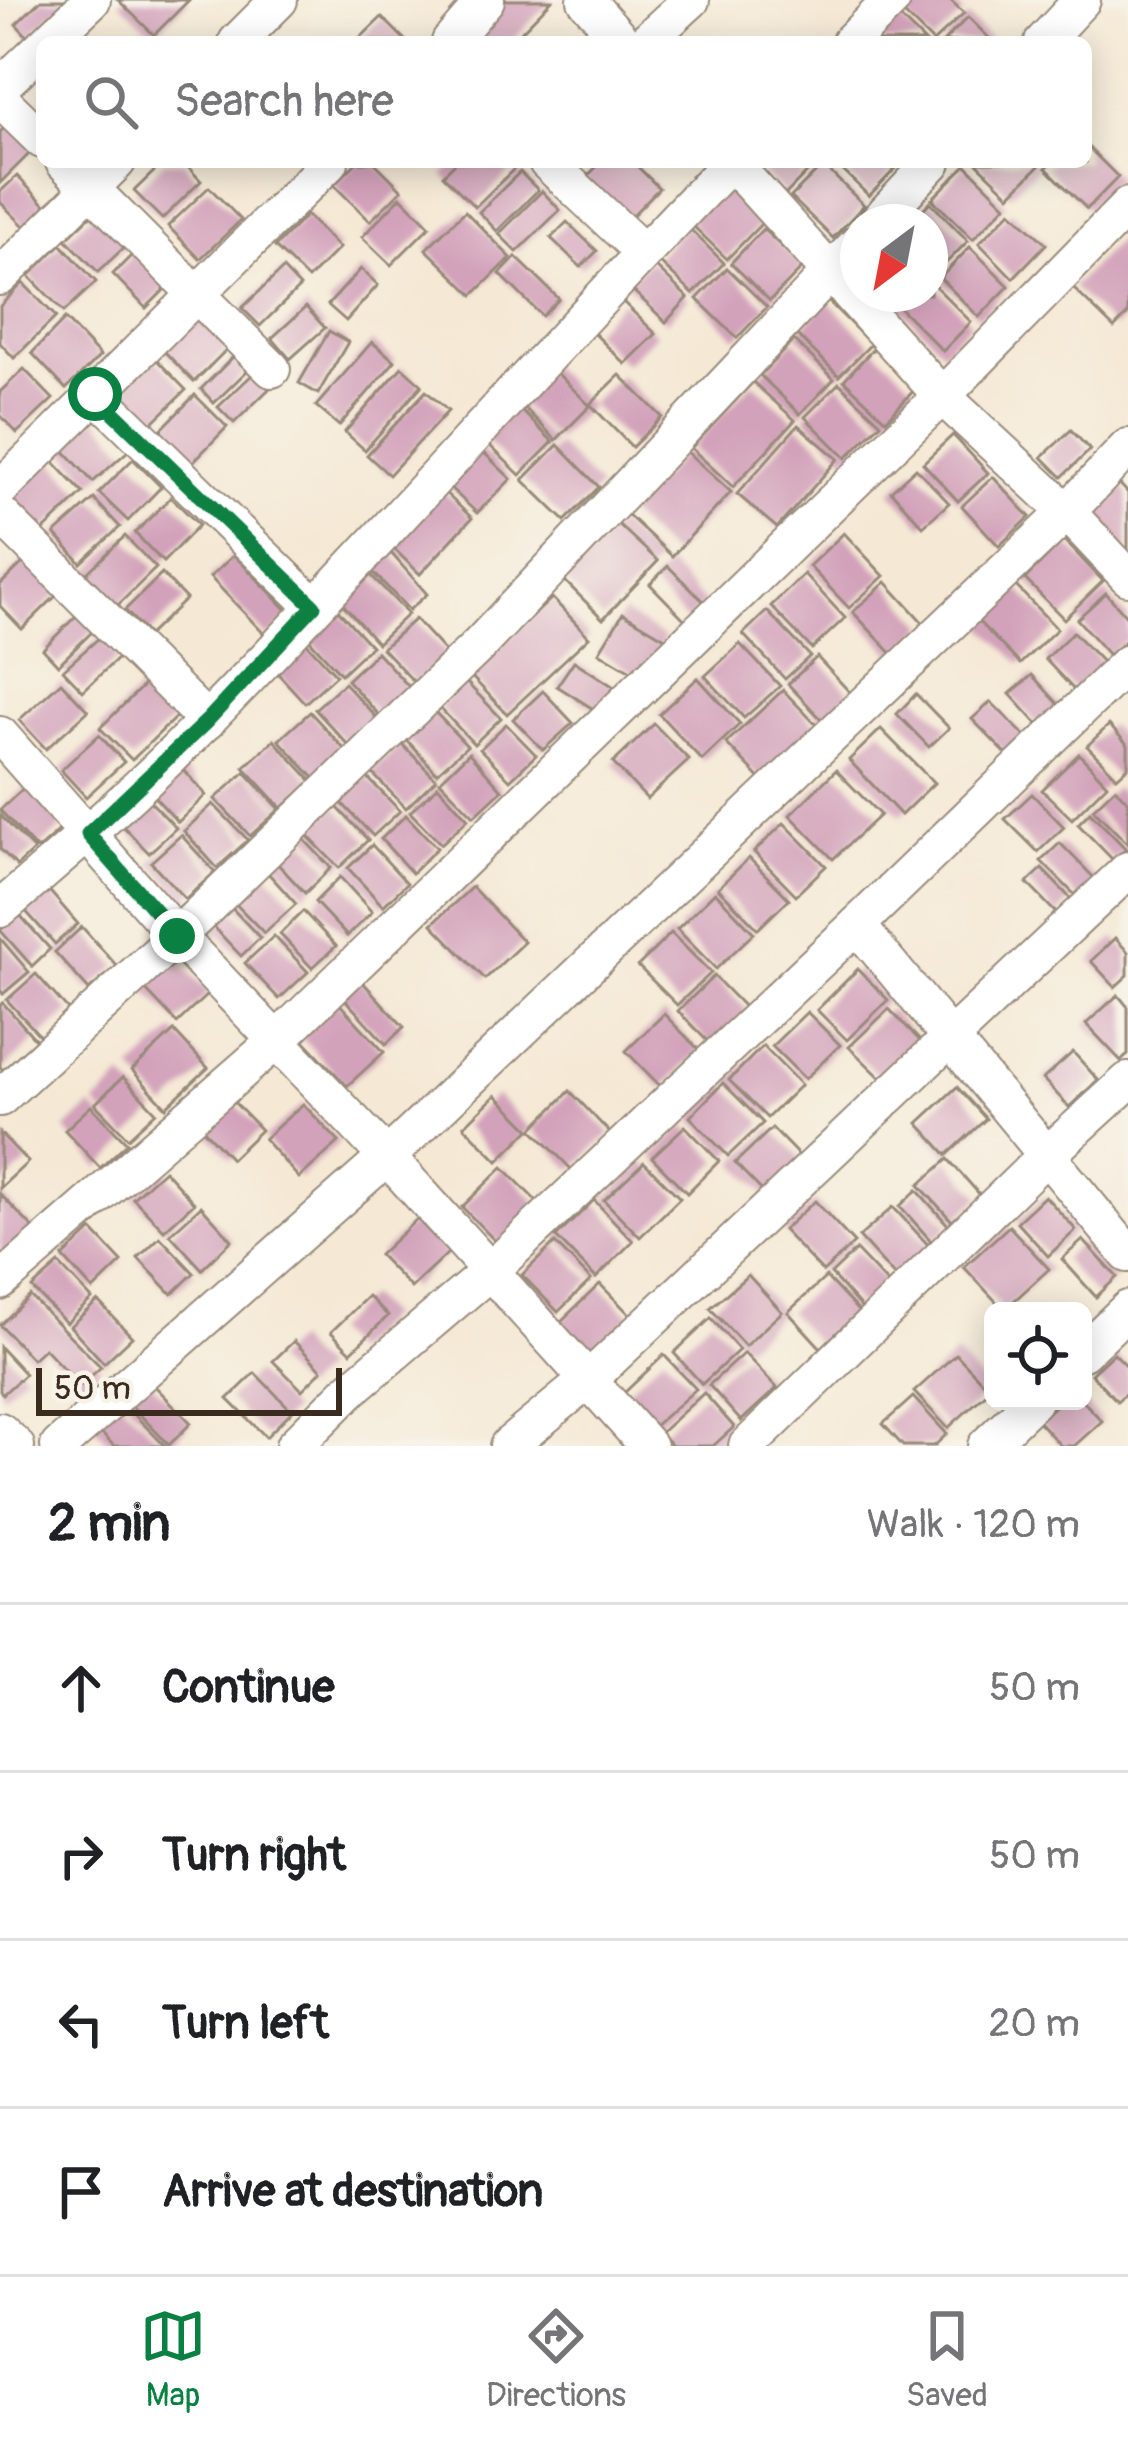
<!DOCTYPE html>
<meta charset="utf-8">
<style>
:root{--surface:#fff;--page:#f6f6f6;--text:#202124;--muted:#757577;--line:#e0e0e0;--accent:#0b8043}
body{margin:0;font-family:Pangolin,sans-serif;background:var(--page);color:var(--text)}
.controls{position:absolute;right:36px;bottom:36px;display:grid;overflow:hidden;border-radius:18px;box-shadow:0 6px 30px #0003}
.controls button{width:108px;height:108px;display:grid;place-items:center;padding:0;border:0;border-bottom:3px solid var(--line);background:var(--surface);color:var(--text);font:60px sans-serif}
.compass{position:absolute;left:840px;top:204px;width:108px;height:108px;border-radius:50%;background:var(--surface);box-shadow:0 6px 30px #0003;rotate:212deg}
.scale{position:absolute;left:36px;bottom:30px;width:306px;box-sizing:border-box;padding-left:12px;border:6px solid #3b2a1e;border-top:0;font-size:33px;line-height:42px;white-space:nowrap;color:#3b2a1e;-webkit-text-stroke:9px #f7f3e8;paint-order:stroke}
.stop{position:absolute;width:36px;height:36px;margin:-27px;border:9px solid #0b8043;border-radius:50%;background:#fff}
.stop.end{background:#0b8043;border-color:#fff;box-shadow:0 3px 12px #0008}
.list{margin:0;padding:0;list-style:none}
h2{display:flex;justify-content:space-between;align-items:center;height:156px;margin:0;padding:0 48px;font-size:51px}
h2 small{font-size:39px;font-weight:400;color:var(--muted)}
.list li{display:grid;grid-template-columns:78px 1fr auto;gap:36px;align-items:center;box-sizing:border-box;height:168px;padding:0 48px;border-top:3px solid var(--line)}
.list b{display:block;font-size:45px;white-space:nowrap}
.list em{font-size:39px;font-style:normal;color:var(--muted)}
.icon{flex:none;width:66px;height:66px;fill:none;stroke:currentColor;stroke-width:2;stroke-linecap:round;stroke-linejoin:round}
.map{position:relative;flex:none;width:1128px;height:1446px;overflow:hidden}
.search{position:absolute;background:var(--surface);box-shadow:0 6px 30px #0003;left:36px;right:36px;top:36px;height:132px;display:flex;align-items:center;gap:30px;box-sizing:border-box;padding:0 42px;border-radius:18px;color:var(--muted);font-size:45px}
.sheet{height:828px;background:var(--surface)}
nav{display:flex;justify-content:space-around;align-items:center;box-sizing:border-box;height:168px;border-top:3px solid var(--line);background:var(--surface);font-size:33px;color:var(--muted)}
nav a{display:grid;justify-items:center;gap:6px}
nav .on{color:var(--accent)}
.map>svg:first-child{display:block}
.building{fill:#d2a1ba}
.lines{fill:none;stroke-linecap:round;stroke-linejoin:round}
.street-casing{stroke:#988a7a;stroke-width:40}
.street{stroke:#fff;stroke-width:36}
.route{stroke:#0b8043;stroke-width:15}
</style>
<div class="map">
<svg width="1128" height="1446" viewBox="0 0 1128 1446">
<rect width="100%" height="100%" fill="#f7f3e8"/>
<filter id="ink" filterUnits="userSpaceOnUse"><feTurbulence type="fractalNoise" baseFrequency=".00833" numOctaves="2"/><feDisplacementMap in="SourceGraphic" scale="24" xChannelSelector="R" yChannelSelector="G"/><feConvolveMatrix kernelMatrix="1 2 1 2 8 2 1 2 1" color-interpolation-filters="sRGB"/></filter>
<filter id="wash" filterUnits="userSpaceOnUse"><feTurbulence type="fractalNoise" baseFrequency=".004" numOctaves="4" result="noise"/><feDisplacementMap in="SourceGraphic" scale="48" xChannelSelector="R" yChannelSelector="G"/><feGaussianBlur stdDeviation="2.7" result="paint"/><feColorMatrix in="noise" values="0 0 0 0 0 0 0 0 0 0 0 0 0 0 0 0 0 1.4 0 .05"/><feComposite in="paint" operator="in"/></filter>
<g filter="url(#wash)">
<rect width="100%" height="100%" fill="#f5e9d5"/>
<g id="blocks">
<g class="building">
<polygon points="41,0 67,0 28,37 16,24"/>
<polygon points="118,0 189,0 154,35"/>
<polygon points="495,0 552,0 511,42 469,42"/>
<polygon points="898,0 950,0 964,13 933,42 894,4"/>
<polygon points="891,9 925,42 859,42"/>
<polygon points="382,17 407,42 356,42"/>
<polygon points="968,17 993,42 943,42"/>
<polygon points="14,118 39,144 0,183 0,132"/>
<polygon points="1086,145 1118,177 1087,209 1046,168 1052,162 1086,162"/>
<polygon points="164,162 183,162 201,181 162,219 134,191"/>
<polygon points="357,162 374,162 402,190 370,221 334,185"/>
<polygon points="456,162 513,162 517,166 475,207 443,175"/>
<polygon points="601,162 633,162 659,188 625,223 583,181"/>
<polygon points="752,162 817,162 785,195"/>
<polygon points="834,162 902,162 869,196"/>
<polygon points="976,162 1035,162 1039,166 1010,195"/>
<polygon points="823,165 864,205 833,238 791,197"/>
<polygon points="966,165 1006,205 973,239 932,199"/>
<polygon points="520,172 538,190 497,231 479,212"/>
<polygon points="17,176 50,210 29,231 0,202 0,192"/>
<polygon points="724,183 764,221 727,259 688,221"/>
<polygon points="209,187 241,220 200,259 168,226"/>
<polygon points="542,191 560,210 517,252 499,234"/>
<polygon points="401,197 430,226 391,265 362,237"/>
<polygon points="930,202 968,241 935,274 930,269 930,222 911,222"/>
<polygon points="98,209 130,242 98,272 66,239"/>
<polygon points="465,211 511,258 473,295 426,249"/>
<polygon points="1011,211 1046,244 1013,278 979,243"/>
<polygon points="306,215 339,248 308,279 275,247"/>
<polygon points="567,222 597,251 581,267 551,238"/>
<polygon points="686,225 724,263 693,294 655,258"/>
<polygon points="763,229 803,267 770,301 731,263"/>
<polygon points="1128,230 1128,314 1114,328 1072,287"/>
<polygon points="61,244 96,282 64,312 29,276"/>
<polygon points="140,247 173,281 146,308 113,274"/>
<polygon points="970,247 1009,286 979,317 940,278"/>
<polygon points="516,257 559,299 542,316 500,274"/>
<polygon points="649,260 688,298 666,322 626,284"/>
<polygon points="727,268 767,307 737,338 697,299"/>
<polygon points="283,269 300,287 260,326 242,308"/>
<polygon points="361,269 378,285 346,321 328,305"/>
<polygon points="930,281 971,322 943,351 898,306 910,294 930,294"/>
<polygon points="23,283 56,317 14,358 0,343 0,306"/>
<polygon points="622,301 656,334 625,364 592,331"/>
<polygon points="828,301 871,344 839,376 796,334"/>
<polygon points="306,307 325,328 290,359 272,338"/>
<polygon points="199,314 230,346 194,382 163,350"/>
<polygon points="65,319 100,356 66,389 32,353"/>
<polygon points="329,331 348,342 318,394 299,383"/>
<polygon points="794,340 834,379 800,414 760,375"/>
<polygon points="372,342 395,361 339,426 316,406"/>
<polygon points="874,348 916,388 886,420 844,380"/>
<polygon points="238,352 252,366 214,403 201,389"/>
<polygon points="155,358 186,390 149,426 117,394"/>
<polygon points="550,366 590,406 556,440 516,399"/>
<polygon points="402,367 422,385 365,450 345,432"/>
<polygon points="24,369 53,399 17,433 0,415 0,392"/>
<polygon points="254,373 269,389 234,423 218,407"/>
<polygon points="620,375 662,417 632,447 590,404"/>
<polygon points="753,382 795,420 733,487 691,448"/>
<polygon points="839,383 881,423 846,458 805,417"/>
<polygon points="426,391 448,411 389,475 367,455"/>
<polygon points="195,395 227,427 188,467 155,436"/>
<polygon points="513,402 553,442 520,475 480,436"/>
<polygon points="95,416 128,451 93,482 61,447"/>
<polygon points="798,425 838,459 777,528 737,494"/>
<polygon points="1071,430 1090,450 1062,477 1042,457"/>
<polygon points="953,435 988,473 958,501 923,463"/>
<polygon points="558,445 599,487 565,521 523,480"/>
<polygon points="477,446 511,479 477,513 443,481"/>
<polygon points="686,451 731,492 672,556 627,514"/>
<polygon points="47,455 83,493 42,532 5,494"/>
<polygon points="133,459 161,487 128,521 99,493"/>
<polygon points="916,468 949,503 923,526 891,491"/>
<polygon points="993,477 1030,517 999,546 962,506"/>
<polygon points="1117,481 1128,493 1128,550 1123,555 1083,514"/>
<polygon points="440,488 472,518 420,574 388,543"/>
<polygon points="171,497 199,525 163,562 135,533"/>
<polygon points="94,499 120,527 81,563 55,534"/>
<polygon points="618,524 658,561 603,619 564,580"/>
<polygon points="844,533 884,576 849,608 809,566"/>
<polygon points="125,536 156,568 117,606 86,574"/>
<polygon points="1064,540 1103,581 1064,619 1025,579"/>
<polygon points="391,553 427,594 409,610 372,571"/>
<polygon points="234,555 292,615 268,638 210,577"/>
<polygon points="29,557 62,590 22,629 0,606 0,585"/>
<polygon points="668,566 705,603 686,621 650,584"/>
<polygon points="162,574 186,599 148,635 125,610"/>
<polygon points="804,574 845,618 812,649 771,606"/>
<polygon points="371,575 408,614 377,643 341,602"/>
<polygon points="886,582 926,626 894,656 853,612"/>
<polygon points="1014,584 1057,629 1020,664 977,620"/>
<polygon points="1106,593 1128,618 1128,639 1109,655 1077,619"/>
<polygon points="552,598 589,637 507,714 470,675"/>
<polygon points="338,610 371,646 341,674 307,637"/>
<polygon points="767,611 810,656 785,679 743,634"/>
<polygon points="79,613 95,629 58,665 43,649"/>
<polygon points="623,613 665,638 641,677 599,652"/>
<polygon points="415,619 448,655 416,684 382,648"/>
<polygon points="1073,632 1104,664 1075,691 1045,659"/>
<polygon points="100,637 119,657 83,691 63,670"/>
<polygon points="303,639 336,675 305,703 272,667"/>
<polygon points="740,644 780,686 744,718 705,676"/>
<polygon points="377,652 411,689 381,717 347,680"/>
<polygon points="817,657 855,698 827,725 788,684"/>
<polygon points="574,661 614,687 598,712 557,686"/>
<polygon points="1032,675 1063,709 1041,728 1010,694"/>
<polygon points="151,678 183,710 132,760 100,728"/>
<polygon points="698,678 740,724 702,760 659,714"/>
<polygon points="61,682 88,711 46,749 19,720"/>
<polygon points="466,682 501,718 474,744 439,707"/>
<polygon points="344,683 379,720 350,747 315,709"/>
<polygon points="783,690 823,732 766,785 726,743"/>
<polygon points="543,691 573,723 543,750 513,719"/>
<polygon points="916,694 949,728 929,747 897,714"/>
<polygon points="991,702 1029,740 1010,758 972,719"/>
<polygon points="434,711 467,746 437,773 405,738"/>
<polygon points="310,712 346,751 315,779 279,740"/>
<polygon points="506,724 536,755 510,780 480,749"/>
<polygon points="654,724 689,760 647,799 613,763"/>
<polygon points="1109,725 1128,745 1128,767 1117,777 1087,746"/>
<polygon points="881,729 934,783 901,815 849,760"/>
<polygon points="99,735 124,762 86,797 61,770"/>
<polygon points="274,740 312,781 282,808 244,767"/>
<polygon points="402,744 436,779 406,808 371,772"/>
<polygon points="469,753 502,790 474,816 440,781"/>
<polygon points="1079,754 1107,784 1072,819 1042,790"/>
<polygon points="179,765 206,795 178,822 150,792"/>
<polygon points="836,770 880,815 833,859 790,815"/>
<polygon points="245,772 280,809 250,836 215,799"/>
<polygon points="366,776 400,811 373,836 340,801"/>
<polygon points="28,784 65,825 37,850 0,810"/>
<polygon points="438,786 468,819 441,844 410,812"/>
<polygon points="1115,788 1128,801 1128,844 1093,809"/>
<polygon points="1032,794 1064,827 1038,852 1005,819"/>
<polygon points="147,798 176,828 149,853 120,823"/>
<polygon points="213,804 248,840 217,868 184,831"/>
<polygon points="336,806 368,840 339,868 306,834"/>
<polygon points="1090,812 1126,849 1113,860 1078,824"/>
<polygon points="0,815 34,850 17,866 0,849"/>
<polygon points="406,815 437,848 412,873 381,839"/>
<polygon points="784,823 826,866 796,895 754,852"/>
<polygon points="181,835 215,872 185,899 151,862"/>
<polygon points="300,835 331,868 305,893 274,860"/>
<polygon points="1060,843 1098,882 1080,900 1041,861"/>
<polygon points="372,845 407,883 383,906 348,868"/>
<polygon points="749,858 789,899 758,929 718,888"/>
<polygon points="259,863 296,904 264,933 226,894"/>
<polygon points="1042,869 1072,900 1058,915 1027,883"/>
<polygon points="340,877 372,912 347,936 315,902"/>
<polygon points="46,887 78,924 55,944 23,908"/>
<polygon points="472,887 524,942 485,979 432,924"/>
<polygon points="715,892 754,933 716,969 677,929"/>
<polygon points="229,905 260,938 241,956 209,922"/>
<polygon points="303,911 336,946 312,968 280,934"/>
<polygon points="19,914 50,949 32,966 0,930"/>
<polygon points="82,927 117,966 89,990 55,952"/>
<polygon points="671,933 711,973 677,1005 638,966"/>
<polygon points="274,936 308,972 279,999 245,963"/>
<polygon points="0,938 29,972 3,994 0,990"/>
<polygon points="1115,938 1128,952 1128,975 1115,987 1091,961"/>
<polygon points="175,957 209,993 177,1023 143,987"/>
<polygon points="858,969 888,1000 847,1040 817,1010"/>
<polygon points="36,974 70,1012 41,1037 7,1000"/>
<polygon points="714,976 748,1011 712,1046 678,1011"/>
<polygon points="358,977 404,1027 386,1044 340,994"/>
<polygon points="1118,995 1128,1007 1128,1055 1121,1061 1086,1024"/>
<polygon points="336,1000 384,1052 347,1086 299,1035"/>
<polygon points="3,1003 36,1040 3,1070 0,1067 0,1005"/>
<polygon points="889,1009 924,1045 885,1082 849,1047"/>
<polygon points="807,1012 840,1045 805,1079 772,1046"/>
<polygon points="664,1014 700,1051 662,1088 626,1051"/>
<polygon points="174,1031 208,1068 166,1107 132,1070"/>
<polygon points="763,1046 801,1085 767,1118 729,1080"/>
<polygon points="1073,1052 1098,1080 1069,1107 1043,1079"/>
<polygon points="123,1077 156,1112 128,1138 95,1104"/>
<polygon points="723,1083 763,1123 728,1156 690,1117"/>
<polygon points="957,1087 986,1119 947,1155 918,1123"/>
<polygon points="570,1091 610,1133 572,1170 532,1129"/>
<polygon points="496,1095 530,1129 498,1161 464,1126"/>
<polygon points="231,1099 261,1130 231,1159 201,1127"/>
<polygon points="303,1104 339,1142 299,1178 264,1139"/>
<polygon points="91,1106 127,1143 100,1168 65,1130"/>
<polygon points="685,1126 719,1161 687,1193 652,1157"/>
<polygon points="772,1128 804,1161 767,1196 735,1163"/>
<polygon points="0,1133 28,1162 0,1188"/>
<polygon points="948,1159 981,1196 953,1222 919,1185"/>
<polygon points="644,1162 680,1198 640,1237 604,1200"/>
<polygon points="503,1167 541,1206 500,1246 462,1207"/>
<polygon points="164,1170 194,1203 164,1230 133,1198"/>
<polygon points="917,1190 949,1226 932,1242 900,1206"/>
<polygon points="0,1194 35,1230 0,1264"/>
<polygon points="1045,1196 1076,1230 1048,1256 1017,1222"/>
<polygon points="594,1200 633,1241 596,1278 556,1237"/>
<polygon points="815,1201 854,1243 823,1272 783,1230"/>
<polygon points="201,1206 232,1240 202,1269 170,1234"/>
<polygon points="893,1207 931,1248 897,1279 859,1237"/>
<polygon points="417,1219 449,1252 411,1288 379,1255"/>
<polygon points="1009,1226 1049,1269 1004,1310 964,1267"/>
<polygon points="92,1230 122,1262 93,1290 63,1257"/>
<polygon points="160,1237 194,1273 172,1294 138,1258"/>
<polygon points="1083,1240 1117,1277 1096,1297 1062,1259"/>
<polygon points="555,1243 591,1280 558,1312 522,1275"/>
<polygon points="856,1250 891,1287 864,1311 831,1274"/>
<polygon points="59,1264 92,1299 66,1323 32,1288"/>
<polygon points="748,1275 782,1312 745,1346 710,1308"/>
<polygon points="826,1277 859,1312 821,1348 788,1312"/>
<polygon points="600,1284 634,1319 593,1359 558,1324"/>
<polygon points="30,1296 101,1367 80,1386 44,1348 32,1359 0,1325"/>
<polygon points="368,1296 388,1316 351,1352 331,1332"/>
<polygon points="98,1301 132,1337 104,1363 70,1326"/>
<polygon points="711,1318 739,1350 702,1384 674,1353"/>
<polygon points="294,1341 322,1370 302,1390 273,1361"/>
<polygon points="0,1347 25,1374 3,1394 0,1391"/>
<polygon points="744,1353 777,1388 741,1421 709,1385"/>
<polygon points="1114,1353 1128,1367 1128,1391 1117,1401 1091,1374"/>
<polygon points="956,1354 990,1390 948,1428 914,1392"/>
<polygon points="664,1355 696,1389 653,1427 623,1394"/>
<polygon points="255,1373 292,1411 266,1437 228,1399"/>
<polygon points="145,1376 191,1423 169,1445 123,1397"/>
<polygon points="704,1393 734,1427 713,1446 672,1446 660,1433"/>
<polygon points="913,1397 947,1434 934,1446 903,1446 883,1424"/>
<polygon points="119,1399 165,1446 114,1446 93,1425"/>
<polygon points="1060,1401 1083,1401 1102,1421 1074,1446 1061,1446 1038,1421"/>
</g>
</g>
</g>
<g filter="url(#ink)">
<use href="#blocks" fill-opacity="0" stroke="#988a7a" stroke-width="3"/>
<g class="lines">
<defs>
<g id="street">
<polyline points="586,0 623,42"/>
<polyline points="48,42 92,0"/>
<polyline points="237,42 279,0"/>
<polyline points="450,42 486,0"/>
<polyline points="645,42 691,0"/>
<polyline points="850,42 892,0"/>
<polyline points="1043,42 1082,0"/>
<polyline points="0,87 42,47"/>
<polyline points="0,99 42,140"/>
<polyline points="64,162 272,369"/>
<polyline points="547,162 643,252"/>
<polyline points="877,222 933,162"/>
<polyline points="0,277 117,162"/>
<polyline points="96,394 314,606"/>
<polyline points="0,489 330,162"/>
<polyline points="0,514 207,721"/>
<polyline points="0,735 177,936 387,1157 648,1446"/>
<path d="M0,909C72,848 142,787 208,719C386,537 553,344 731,162L942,396L1067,512L1128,577"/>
<polyline points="857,925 1128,1254"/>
<polyline points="0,1098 177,936 478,646 858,243"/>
<polyline points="0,1282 275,1042 942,396 1128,206"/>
<polyline points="1083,1352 1128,1309"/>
<polyline points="0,1431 16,1446"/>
<polyline points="59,1446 387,1157 1067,512 1128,447"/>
<polyline points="294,1446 349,1391 490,1271 857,925 1128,663"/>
<polyline points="508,1446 588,1380 1128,870"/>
<polyline points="747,1446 1047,1155 1128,1081"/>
<polyline points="986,1446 1033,1401"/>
</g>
</defs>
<use href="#street" class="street-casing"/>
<use href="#street" class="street"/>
</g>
</g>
<g class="lines" filter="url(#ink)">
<polyline class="route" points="95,394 314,606 207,721 88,834 177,936"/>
</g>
</svg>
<div class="controls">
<button><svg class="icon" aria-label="locate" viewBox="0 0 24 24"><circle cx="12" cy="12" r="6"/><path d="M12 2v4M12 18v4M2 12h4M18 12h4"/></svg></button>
</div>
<svg class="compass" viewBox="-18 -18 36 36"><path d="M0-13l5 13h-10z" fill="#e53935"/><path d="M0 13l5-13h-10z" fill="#757577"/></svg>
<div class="scale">50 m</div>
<div class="stop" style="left:95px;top:394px"></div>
<div class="stop end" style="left:177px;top:936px"></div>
<div class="search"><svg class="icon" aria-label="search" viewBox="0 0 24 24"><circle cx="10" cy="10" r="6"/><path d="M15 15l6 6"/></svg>Search here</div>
</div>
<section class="sheet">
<h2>2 min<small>Walk · 120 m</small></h2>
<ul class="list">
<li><svg class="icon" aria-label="ahead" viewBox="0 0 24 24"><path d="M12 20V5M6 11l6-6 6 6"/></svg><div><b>Continue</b></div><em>50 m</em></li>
<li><svg class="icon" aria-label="right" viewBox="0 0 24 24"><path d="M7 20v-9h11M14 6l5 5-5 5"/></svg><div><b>Turn right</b></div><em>50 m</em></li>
<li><svg class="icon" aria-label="left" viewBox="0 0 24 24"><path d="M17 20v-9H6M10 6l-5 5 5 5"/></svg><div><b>Turn left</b></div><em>20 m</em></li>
<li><svg class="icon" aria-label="arrive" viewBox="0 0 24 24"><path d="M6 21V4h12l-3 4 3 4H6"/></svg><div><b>Arrive at destination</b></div></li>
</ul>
</section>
<nav>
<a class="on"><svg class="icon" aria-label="map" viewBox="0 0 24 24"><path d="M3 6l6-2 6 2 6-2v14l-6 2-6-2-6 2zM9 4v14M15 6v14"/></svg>Map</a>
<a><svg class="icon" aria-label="directions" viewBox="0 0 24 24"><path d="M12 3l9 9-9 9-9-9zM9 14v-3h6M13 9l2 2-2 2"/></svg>Directions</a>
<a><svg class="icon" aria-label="saved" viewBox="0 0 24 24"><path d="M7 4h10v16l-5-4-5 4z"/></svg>Saved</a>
</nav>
